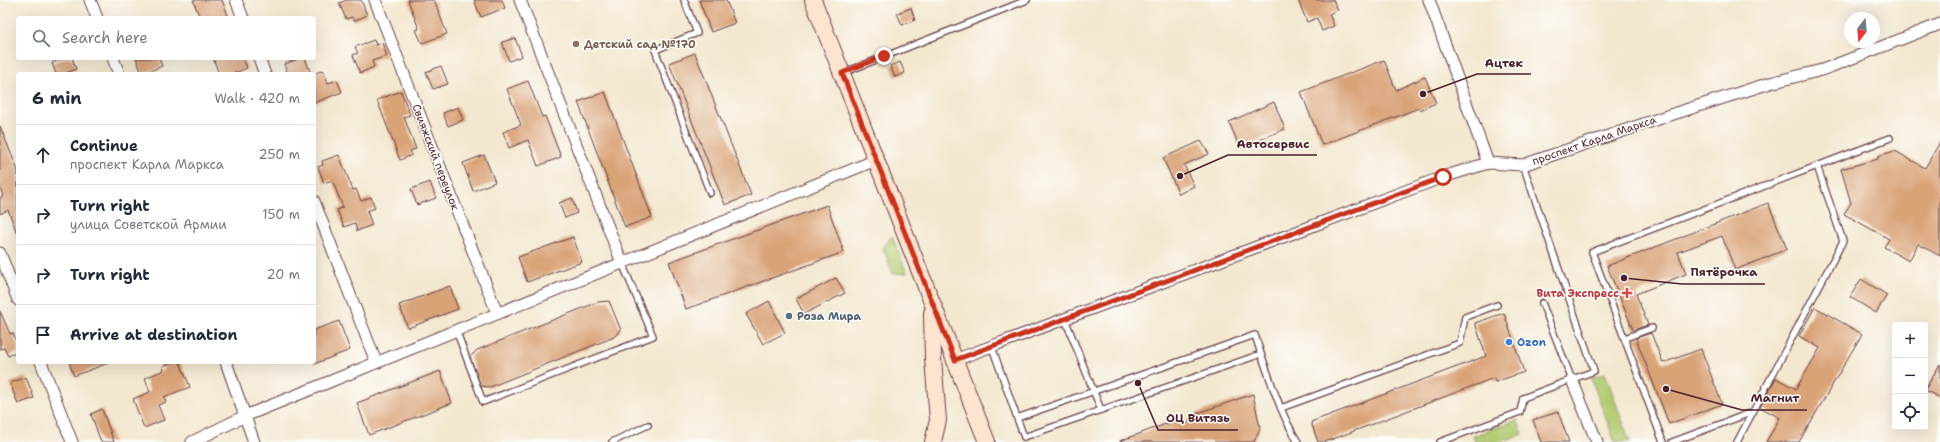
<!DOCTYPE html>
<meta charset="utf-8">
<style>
:root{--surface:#fff;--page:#f2f2f3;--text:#1f2937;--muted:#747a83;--line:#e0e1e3}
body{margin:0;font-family:"Shantell Sans",sans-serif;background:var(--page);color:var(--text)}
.controls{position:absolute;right:12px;bottom:12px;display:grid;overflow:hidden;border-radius:4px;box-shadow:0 4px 16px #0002}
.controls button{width:36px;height:36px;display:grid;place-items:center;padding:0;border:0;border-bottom:1px solid var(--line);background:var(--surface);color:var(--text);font:20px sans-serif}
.compass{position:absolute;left:1844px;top:12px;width:36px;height:36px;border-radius:50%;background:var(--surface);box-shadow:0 4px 16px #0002;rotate:196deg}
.stop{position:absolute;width:12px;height:12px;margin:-9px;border:3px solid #c8321e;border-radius:50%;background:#fff}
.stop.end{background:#c8321e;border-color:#fff;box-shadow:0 1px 4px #0008}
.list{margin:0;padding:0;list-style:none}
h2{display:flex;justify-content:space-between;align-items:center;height:52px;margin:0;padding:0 16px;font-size:17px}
h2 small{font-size:13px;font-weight:400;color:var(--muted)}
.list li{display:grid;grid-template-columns:26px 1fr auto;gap:12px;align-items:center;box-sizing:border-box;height:60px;padding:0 16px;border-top:1px solid var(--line)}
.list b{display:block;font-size:15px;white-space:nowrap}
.list p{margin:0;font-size:13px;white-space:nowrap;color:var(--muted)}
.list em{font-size:13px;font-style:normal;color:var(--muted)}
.icon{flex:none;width:22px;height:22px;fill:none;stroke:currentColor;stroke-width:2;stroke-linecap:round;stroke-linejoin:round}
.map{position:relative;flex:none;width:1940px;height:442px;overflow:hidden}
.search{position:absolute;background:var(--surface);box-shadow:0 4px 16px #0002;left:16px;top:16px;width:300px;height:44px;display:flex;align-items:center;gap:10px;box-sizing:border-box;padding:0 14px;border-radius:4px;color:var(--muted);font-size:15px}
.panel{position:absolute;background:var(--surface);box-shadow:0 4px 16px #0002;left:16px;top:72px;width:300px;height:292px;border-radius:4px}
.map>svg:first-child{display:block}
.green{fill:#b1ca70;stroke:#7e744e}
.building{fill:#d9a378}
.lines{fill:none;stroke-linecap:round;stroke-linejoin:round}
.lane-casing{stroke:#633d44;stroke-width:8}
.street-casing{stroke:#633d44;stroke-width:13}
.secondary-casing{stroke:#633d44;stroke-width:18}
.lane{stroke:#fff;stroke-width:5.5}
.street{stroke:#fff;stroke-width:11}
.secondary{stroke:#fde4d1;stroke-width:16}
.route{stroke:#c8321e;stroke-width:5}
.education-dot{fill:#8d6e63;stroke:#fdfcf7;stroke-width:1.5}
.health-dot{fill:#e0444e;stroke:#fdfcf7;stroke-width:1.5}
.service-dot{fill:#5c6f8a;stroke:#fdfcf7;stroke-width:1.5}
.shop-dot{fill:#3f7fe0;stroke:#fdfcf7;stroke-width:1.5}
.labels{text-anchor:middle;stroke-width:3;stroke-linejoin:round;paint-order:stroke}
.education-label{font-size:11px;font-weight:bold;fill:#785e54;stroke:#fdfcf7;text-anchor:start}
.street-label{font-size:11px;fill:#4a1f2b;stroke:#fdfcf7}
.health-label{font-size:11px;font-weight:bold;fill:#be3a42;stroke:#fdfcf7;text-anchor:end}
.service-label{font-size:11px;font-weight:bold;fill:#4e5e75;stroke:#fdfcf7;text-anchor:start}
.shop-label{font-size:11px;font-weight:bold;fill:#366cbe;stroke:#fdfcf7;text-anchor:start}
.leader{fill:none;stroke:#4a1f2b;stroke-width:1.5}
.callout-dot{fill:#4a1f2b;stroke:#fdfcf7;stroke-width:1.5}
.callout-label{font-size:12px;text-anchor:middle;font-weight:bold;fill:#4a1f2b;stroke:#fdfcf7;stroke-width:3;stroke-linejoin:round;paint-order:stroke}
</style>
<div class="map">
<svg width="1940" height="442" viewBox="0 0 1940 442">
<rect width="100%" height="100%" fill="#fdfcf7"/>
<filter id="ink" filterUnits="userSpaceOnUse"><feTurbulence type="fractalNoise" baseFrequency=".025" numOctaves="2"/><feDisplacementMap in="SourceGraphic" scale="8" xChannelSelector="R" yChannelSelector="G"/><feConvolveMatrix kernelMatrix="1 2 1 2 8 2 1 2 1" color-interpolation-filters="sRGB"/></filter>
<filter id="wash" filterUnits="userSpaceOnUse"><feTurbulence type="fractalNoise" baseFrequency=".012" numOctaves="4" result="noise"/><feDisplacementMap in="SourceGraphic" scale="16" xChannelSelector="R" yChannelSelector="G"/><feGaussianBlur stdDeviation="0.9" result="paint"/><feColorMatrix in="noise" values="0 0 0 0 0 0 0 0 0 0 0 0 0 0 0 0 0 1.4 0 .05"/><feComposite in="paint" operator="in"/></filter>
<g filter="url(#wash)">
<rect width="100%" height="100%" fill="#f3e7cf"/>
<g class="green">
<polygon points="892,236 907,273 893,274 883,248"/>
<polygon points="1605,373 1630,442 1615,442 1591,378"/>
<polygon points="1517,420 1523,434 1502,442 1475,442 1473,436"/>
</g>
<g id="blocks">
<g class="building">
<polygon points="193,0 222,0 229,18 200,18"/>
<polygon points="347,0 361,0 367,15 354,21 352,17 346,19 339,3"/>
<polygon points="408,0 434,0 447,34 422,43 416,30 419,29"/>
<polygon points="474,0 502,0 505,8 481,17"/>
<polygon points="699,0 726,0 735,23 711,32"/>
<polygon points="1298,0 1333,0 1338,10 1329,14 1334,26 1322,31 1317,18 1307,22"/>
<polygon points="911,8 915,20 902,25 897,13"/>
<polygon points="515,38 522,56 509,61 502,42"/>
<polygon points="374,40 376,45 382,43 387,56 372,61 374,67 360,73 353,55 358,53 355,47"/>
<polygon points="695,53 751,195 725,205 669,63"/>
<polygon points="64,58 72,58 76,69 64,74 56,74 52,63"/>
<polygon points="136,58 159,58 162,66 142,74"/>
<polygon points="213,58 243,58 247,68 232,74 219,74"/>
<polygon points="301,58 305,58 311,74 288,74 284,64"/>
<polygon points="1384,60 1396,90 1425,77 1436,103 1420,110 1419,108 1322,145 1301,92"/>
<polygon points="900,62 905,73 895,77 890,66"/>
<polygon points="441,66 448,84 433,89 426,72"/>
<polygon points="323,70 328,83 337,80 342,92 314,103 314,74"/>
<polygon points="528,81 542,117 545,116 561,157 538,166 528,140 509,148 503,132 521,125 507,89"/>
<polygon points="401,91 410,115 404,117 416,149 410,151 412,155 400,160 377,100"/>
<polygon points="605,92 652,217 625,227 578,102"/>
<polygon points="1274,102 1285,129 1240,148 1229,122"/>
<polygon points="458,107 463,120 448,126 443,113"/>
<polygon points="0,126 18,171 17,233 8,210 0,214 0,198 3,196 0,187"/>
<polygon points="1201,141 1209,154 1184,165 1194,186 1179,194 1163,158"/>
<polygon points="1940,142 1940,256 1918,244 1909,261 1884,247 1889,239 1844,214 1851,203 1841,169 1878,159 1878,156 1895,151 1925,168"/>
<polygon points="339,155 353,190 356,189 361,201 371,197 375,208 367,211 372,225 357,231 355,223 344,227 337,210 343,207 332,180 324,183 318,167 323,165 322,161"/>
<polygon points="484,155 495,182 473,191 463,163"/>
<polygon points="430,182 436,198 417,205 411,189"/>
<polygon points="572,198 577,213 565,218 559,203"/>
<polygon points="1768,203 1787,249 1735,270 1722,236 1678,252 1686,274 1636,294 1648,325 1633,330 1607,266"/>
<polygon points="827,205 844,252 686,309 669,262"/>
<polygon points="573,237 582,262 527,282 518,257"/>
<polygon points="836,278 845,293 804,314 796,299"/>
<polygon points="1861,279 1887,295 1876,313 1850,297"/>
<polygon points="450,286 458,309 408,328 399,305"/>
<polygon points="609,301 621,330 614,337 490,387 481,386 470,357 477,350 598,302"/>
<polygon points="769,301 785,333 763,344 746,314"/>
<polygon points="1815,307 1862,334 1799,442 1766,442 1780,418 1760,407 1776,378 1796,389 1820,348 1799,336"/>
<polygon points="0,311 10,334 13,333 18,346 18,352 8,356 4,348 0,349"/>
<polygon points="1504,313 1524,372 1495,382 1494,378 1325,442 1318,442 1311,422 1486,356 1475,323"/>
<polygon points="339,321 350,350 314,364 314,330"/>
<polygon points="1651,333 1663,363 1701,349 1722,404 1669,424 1637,341 1636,338"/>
<polygon points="69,362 108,362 108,363 74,376"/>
<polygon points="173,362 180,362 190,387 164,397 166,402 158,405 164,420 144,428 133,399 150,392 145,378 164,370 163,366"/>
<polygon points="1940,364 1940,398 1925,390"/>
<polygon points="440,371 452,403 369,435 357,403"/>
<polygon points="26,377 34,398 18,404 10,383"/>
<polygon points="1253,394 1260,428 1254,442 1120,442 1120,441 1176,420 1186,425 1195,414"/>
<polygon points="102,409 114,442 101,442 91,414"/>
<polygon points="1558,412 1569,442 1541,442 1533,420"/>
</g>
</g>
</g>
<g filter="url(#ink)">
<use href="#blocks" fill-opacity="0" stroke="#633d44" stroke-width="1"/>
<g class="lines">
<defs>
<g id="lane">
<polyline points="684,0 697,33 655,50 710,193"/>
<polyline points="843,73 1027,0"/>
<polyline points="1817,166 1890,138"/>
<polyline points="1542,303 1572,380"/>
<polyline points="1065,319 1101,410"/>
<polyline points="456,330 483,402 653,336 622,263"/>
<polyline points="1625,338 1652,328"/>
<polyline points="992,347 1017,418"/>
<path d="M1261,354L1255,335L1017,418L1024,437L1261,354C1272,384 1281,415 1298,442"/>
<polyline points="1281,408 1460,343 1465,317 1497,305"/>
<polyline points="612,442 648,425"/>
<polyline points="1440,442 1520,412 1523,398 1594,371 1523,165"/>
<polyline points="1663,442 1592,252 1817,166 1843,241 1737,442"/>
<polyline points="1672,442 1753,412"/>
</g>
<g id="street">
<polyline points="90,0 97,18"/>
<polyline points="236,0 243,18"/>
<polyline points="375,0 497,313"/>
<polyline points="520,0 622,263"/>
<polyline points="1429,0 1488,163"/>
<polyline points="113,58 119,74"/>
<polyline points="259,58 265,74"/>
<polyline points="314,201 376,362"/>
<polyline points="0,253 18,300"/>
<polyline points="955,360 1443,177 1488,163 1523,165 1670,115 1770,83 1822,70 1940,24"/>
<polyline points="41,362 72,442"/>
<polyline points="226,362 254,442"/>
<polyline points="1572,380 1597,442"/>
<polyline points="192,442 245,416 876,160"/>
</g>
<g id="secondary">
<polyline points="813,0 987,442"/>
<polyline points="932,313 933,359 938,420 933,442"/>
</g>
</defs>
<use href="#lane" class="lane-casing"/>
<use href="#street" class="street-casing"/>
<use href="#secondary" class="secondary-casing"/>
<use href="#lane" class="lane"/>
<use href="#street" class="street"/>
<use href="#secondary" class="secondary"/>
</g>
</g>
<g class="lines" filter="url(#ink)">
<polyline class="route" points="884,56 842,73 955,360 1443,177"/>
</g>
<circle class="education-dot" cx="576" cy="44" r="4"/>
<path class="health-dot" d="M1625 287h4v4h4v4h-4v4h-4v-4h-4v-4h4z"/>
<circle class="service-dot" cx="789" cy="316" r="4"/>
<circle class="shop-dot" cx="1509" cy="342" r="4"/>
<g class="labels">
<g class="education-label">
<text x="584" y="48">Детский сад №170</text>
</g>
<g class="street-label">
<text transform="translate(1594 140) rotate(-19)" y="4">проспект Карла Маркса</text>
<text transform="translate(436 157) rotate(69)" y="4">Свияжский переулок</text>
</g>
<g class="health-label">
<text x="1619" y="297">Вита Экспресс</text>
</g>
<g class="service-label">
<text x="797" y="320">Роза Мира</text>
</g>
<g class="shop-label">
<text x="1517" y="346">Ozon</text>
</g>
</g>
<path class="leader" d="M1423 94L1477 74H1531M1180 176L1228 155H1317M1624 278L1682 284H1765M1666 389L1742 410H1807M1138 383L1158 430H1238"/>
<g class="callout-dot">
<circle cx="1423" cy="94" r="4"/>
<circle cx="1180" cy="176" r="4"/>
<circle cx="1624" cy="278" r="4"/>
<circle cx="1666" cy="389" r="4"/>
<circle cx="1138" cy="383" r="4"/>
</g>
<g class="callout-label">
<text x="1504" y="67">Ацтек</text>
<text x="1273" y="148">Автосервис</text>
<text x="1724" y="276">Пятёрочка</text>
<text x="1775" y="402">Магнит</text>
<text x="1198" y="422">ОЦ Витязь</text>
</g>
</svg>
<div class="controls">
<button>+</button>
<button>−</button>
<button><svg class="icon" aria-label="locate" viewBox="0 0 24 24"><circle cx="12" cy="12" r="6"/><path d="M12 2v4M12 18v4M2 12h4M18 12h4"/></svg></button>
</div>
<svg class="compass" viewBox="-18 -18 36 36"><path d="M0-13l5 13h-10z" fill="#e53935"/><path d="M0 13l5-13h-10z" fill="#747a83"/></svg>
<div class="stop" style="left:1443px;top:177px"></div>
<div class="stop end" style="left:884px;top:56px"></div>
<div class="search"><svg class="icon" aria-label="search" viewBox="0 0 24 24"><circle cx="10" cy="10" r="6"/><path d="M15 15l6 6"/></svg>Search here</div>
<section class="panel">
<h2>6 min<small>Walk · 420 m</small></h2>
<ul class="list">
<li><svg class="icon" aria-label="ahead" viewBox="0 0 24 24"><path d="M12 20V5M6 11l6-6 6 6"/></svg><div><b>Continue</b><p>проспект Карла Маркса</p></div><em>250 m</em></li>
<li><svg class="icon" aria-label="right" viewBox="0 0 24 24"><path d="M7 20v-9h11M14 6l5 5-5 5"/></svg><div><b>Turn right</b><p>улица Советской Армии</p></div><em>150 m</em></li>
<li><svg class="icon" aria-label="right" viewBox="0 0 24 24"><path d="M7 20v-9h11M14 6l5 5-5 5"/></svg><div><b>Turn right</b></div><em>20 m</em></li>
<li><svg class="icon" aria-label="arrive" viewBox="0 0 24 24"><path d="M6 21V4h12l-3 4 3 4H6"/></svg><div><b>Arrive at destination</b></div></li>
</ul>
</section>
</div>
